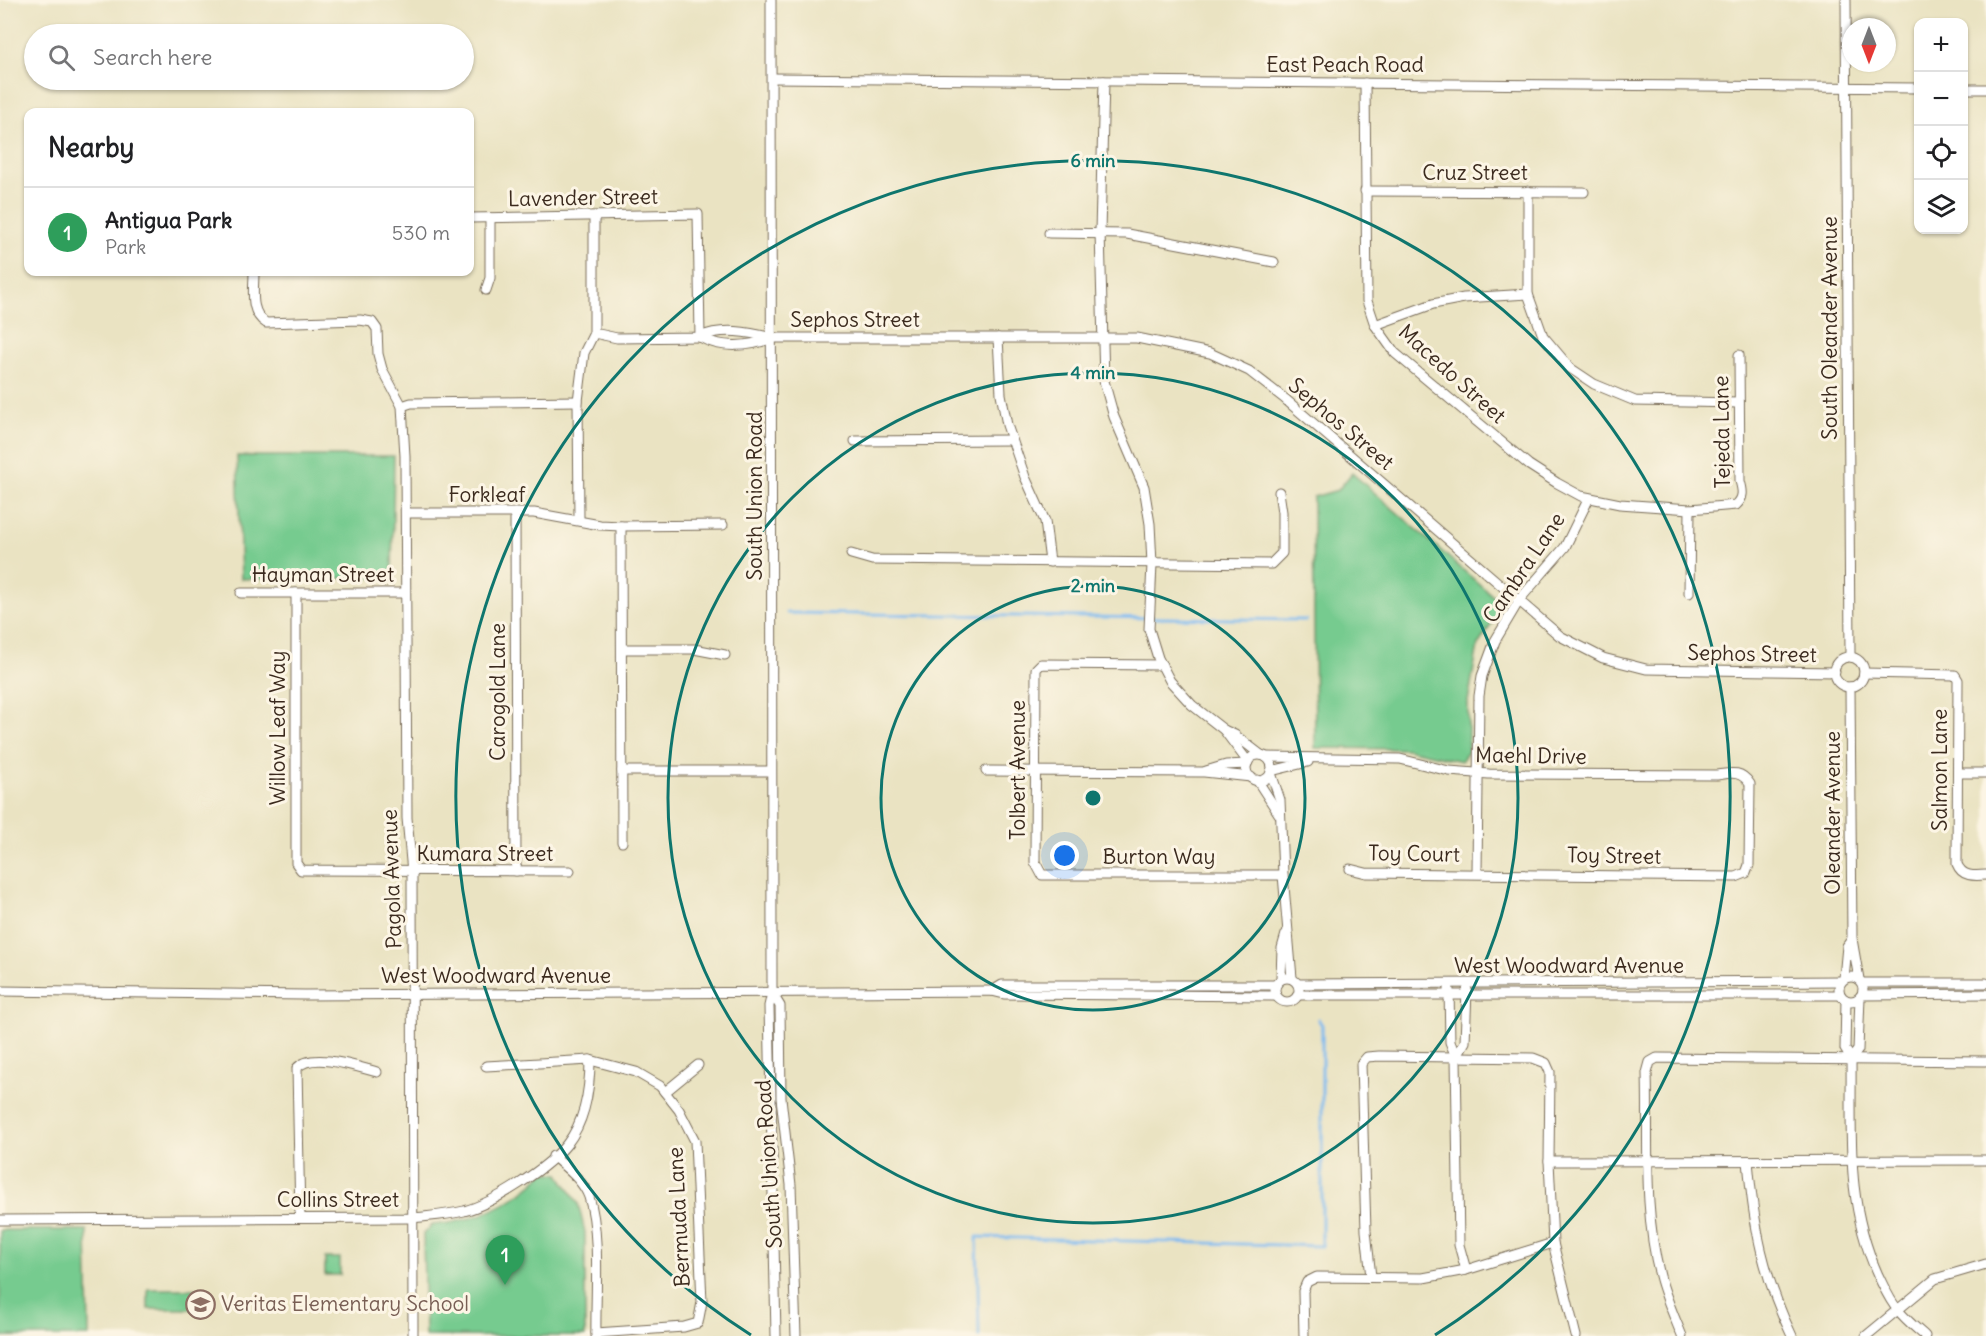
<!DOCTYPE html>
<meta charset="utf-8">
<style>
:root{--surface:#fff;--page:#f6f6f6;--text:#202124;--muted:#757577;--line:#e0e0e0;--accent:#ea580c}
body{margin:0;font-family:Delius,sans-serif;background:var(--page);color:var(--text)}
.controls{position:absolute;right:18px;top:18px;display:grid;overflow:hidden;border-radius:12px;box-shadow:0 2px 4px #0004}
.controls button{width:54px;height:54px;display:grid;place-items:center;padding:0;border:0;border-bottom:2px solid var(--line);background:var(--surface);color:var(--text);font:30px sans-serif}
.compass{position:absolute;left:1842px;top:18px;width:54px;height:54px;border-radius:50%;background:var(--surface);box-shadow:0 2px 4px #0004;rotate:180deg}
.you{position:absolute;left:1065px;top:856px;width:21px;height:21px;margin:-15px;border:4px solid #fff;border-radius:50%;background:#1a73e8;box-shadow:0 0 0 9px #1a73e833}
.badge{display:grid;place-items:center;width:39px;height:39px;border-radius:50%;background:var(--accent);color:#fff;font-size:20px;font-weight:700}
.pin{position:absolute;translate:-50% -50px;filter:drop-shadow(0 2px 3px #0008)}
.pin::after{content:'';position:absolute;top:32px;width:21px;height:18px;background:inherit;clip-path:polygon(0 0,100% 0,50% 100%)}
.list{margin:0;padding:0;list-style:none}
h2{display:flex;justify-content:space-between;align-items:center;height:78px;margin:0;padding:0 24px;font-size:26px}
h2 small{font-size:20px;font-weight:400;color:var(--muted)}
.list li{display:grid;grid-template-columns:39px 1fr auto;gap:18px;align-items:center;box-sizing:border-box;height:90px;padding:0 24px;border-top:2px solid var(--line)}
.list b{display:block;font-size:22px;white-space:nowrap}
.list p{margin:0;font-size:20px;white-space:nowrap;color:var(--muted)}
.list em{font-size:20px;font-style:normal;color:var(--muted)}
.icon{flex:none;width:33px;height:33px;fill:none;stroke:currentColor;stroke-width:2;stroke-linecap:round;stroke-linejoin:round}
.map{position:relative;flex:none;width:1986px;height:1336px;overflow:hidden}
.search{position:absolute;background:var(--surface);box-shadow:0 2px 4px #0004;left:24px;top:24px;width:450px;height:66px;display:flex;align-items:center;gap:15px;box-sizing:border-box;padding:0 21px;border-radius:33px;color:var(--muted);font-size:22px}
.panel{position:absolute;background:var(--surface);box-shadow:0 2px 4px #0004;left:24px;top:108px;width:450px;height:168px;border-radius:12px}
.map>svg:first-child{display:block}
.green{fill:#76cb8f;stroke:#587a56;stroke-width:1.5}
.lines{fill:none;stroke-linecap:round;stroke-linejoin:round}
.stream{stroke:#7dbaf0;stroke-width:3}
.minor-casing{stroke:#786b57;stroke-width:11}
.minor{stroke:#fff;stroke-width:9}
.ring{fill:none;stroke:#0f766e;stroke-width:3}
.labels{text-anchor:middle;stroke-width:6;stroke-linejoin:round;paint-order:stroke}
.street-label{font-size:21px;fill:#3b2a1e;stroke:#fcf5e5}
.education-label{font-size:21px;fill:#785e54;stroke:#fcf5e5;text-anchor:start}
.centre{fill:#0f766e;stroke:#fcf5e5;stroke-width:3}
.ring-label{font-size:18px;text-anchor:middle;font-weight:bold;fill:#0f766e;stroke:#fcf5e5;stroke-width:6;stroke-linejoin:round;paint-order:stroke}
</style>
<div class="map">
<svg width="1986" height="1336" viewBox="0 0 1986 1336">
<rect width="100%" height="100%" fill="#fcf5e5"/>
<filter id="ink" filterUnits="userSpaceOnUse"><feTurbulence type="fractalNoise" baseFrequency=".0167" numOctaves="2"/><feDisplacementMap in="SourceGraphic" scale="12" xChannelSelector="R" yChannelSelector="G"/><feConvolveMatrix kernelMatrix="1 2 1 2 8 2 1 2 1" color-interpolation-filters="sRGB"/></filter>
<filter id="wash" filterUnits="userSpaceOnUse"><feTurbulence type="fractalNoise" baseFrequency=".008" numOctaves="4" result="noise"/><feDisplacementMap in="SourceGraphic" scale="24" xChannelSelector="R" yChannelSelector="G"/><feGaussianBlur stdDeviation="1.35" result="paint"/><feColorMatrix in="noise" values="0 0 0 0 0 0 0 0 0 0 0 0 0 0 0 0 0 1.4 0 .05"/><feComposite in="paint" operator="in"/></filter>
<g filter="url(#wash)">
<rect width="100%" height="100%" fill="#eae3c2"/>
<g class="green">
<polygon points="237,456 394,456 392,574 385,578 241,579"/>
<polygon points="1352,473 1502,604 1501,610 1478,645 1468,701 1468,752 1461,761 1407,749 1315,748 1313,497 1338,490"/>
<path d="M545,1172L559,1174L578,1203L585,1232V1336H425L423,1234L432,1225C475,1222 515,1204 545,1172Z"/>
<polygon points="0,1230 87,1230 89,1336 0,1336"/>
<rect x="325" y="1258" width="15" height="17"/>
<rect x="148" y="1289" width="51" height="20"/>
</g>
<g class="lines">
<g class="stream">
<polyline points="787,613 1306,620"/>
<polyline points="979,1336 977,1237 1322,1246 1322,1025 1318,1019"/>
</g>
</g>
</g>
<g filter="url(#ink)">
<g class="lines">
<defs>
<g id="minor">
<polyline points="771,0 772,993 769,1006 776,1336"/>
<polyline points="1846,0 1850,656"/>
<polyline points="772,78 1918,88"/>
<polyline points="1104,81 1100,232 1104,381 1114,417 1144,487 1150,524 1152,564 1149,629 1158,658 1170,681 1192,705 1224,730 1248,762"/>
<path d="M1365,83L1367,301L1375,325L1395,353L1529,465L1557,483L1581,496L1620,504L1690,509L1736,505C1744,498 1743,491 1740,481L1739,355"/>
<polyline points="1964,89 1986,89"/>
<polyline points="1365,191 1584,192"/>
<polyline points="1528,191 1528,294 1543,336 1570,368 1594,384 1635,401 1739,403"/>
<polyline points="470,218 698,214 700,337"/>
<polyline points="1049,233 1127,234 1274,262"/>
<path d="M254,272C254,291 249,312 266,323L360,320L372,322L377,329L378,354L382,369L402,406L405,456L407,818L412,872L413,1336"/>
<polyline points="486,290 490,278 490,218"/>
<polyline points="1375,325 1433,304 1464,298 1528,294"/>
<path d="M594,333L617,338L700,337C722,327 749,332 772,338H1137L1210,353L1249,371L1285,399L1560,636L1603,658L1646,669L1835,672"/>
<path d="M700,337C721,349 750,347 772,338"/>
<polyline points="998,338 1001,394 1007,425 1025,477 1045,521 1050,562"/>
<polyline points="402,406 411,403 578,401"/>
<polyline points="855,441 1012,440"/>
<polyline points="406,513 534,513 600,525 621,526 723,525"/>
<polyline points="515,513 516,871"/>
<polyline points="579,520 578,401 584,353 594,333 594,217"/>
<polyline points="621,526 622,842"/>
<polyline points="851,554 872,560 1271,564 1282,553 1282,512 1279,492"/>
<polyline points="241,593 405,593"/>
<polyline points="296,593 296,863 301,870 570,871"/>
<polyline points="1689,593 1690,509"/>
<polyline points="622,649 694,649 725,655"/>
<circle cx="1849" cy="672" r="15"/>
<polyline points="1162,665 1041,664 1036,669 1035,862 1042,875 1283,875"/>
<path d="M1864,673L1955,675L1958,680L1957,864C1962,877 1974,876 1986,875"/>
<polyline points="1850,687 1852,939 1859,979"/>
<polyline points="1224,730 1235,735 1261,755"/>
<circle cx="1259" cy="768" r="13"/>
<path d="M1266,757L1400,759L1449,771L1489,774L1717,775C1731,773 1741,770 1750,784L1749,865L1746,873L1736,877L1366,873L1350,869"/>
<polyline points="622,771 771,771"/>
<polyline points="986,771 1204,772 1251,777"/>
<polyline points="1206,771 1226,765 1247,764"/>
<polyline points="1271,771 1308,762"/>
<polyline points="1271,773 1280,800 1283,875 1292,978"/>
<polyline points="1958,773 1986,773"/>
<polyline points="1257,780 1279,814"/>
<polyline points="1477,873 1479,696 1482,676 1495,641 1520,599 1565,547 1589,498"/>
<circle cx="1851" cy="989" r="12"/>
<circle cx="1287" cy="990" r="12"/>
<polyline points="1281,978 1282,948 1286,934"/>
<polyline points="1844,978 1847,946 1852,939"/>
<polyline points="1862,983 1986,983"/>
<polyline points="1298,984 1840,981"/>
<polyline points="1449,989 1450,1042 1456,1057 1465,1042 1467,990"/>
<polyline points="0,991 305,995 992,991 1004,994 1276,996"/>
<polyline points="992,991 1002,985 1276,985"/>
<polyline points="772,993 780,1006 781,1098 791,1185 796,1336"/>
<polyline points="1298,995 1840,995"/>
<polyline points="1862,995 1986,994"/>
<path d="M1846,1000L1845,1049L1851,1059C1852,1136 1845,1202 1878,1275C1884,1287 1889,1300 1898,1310C1906,1320 1916,1328 1925,1336"/>
<polyline points="1456,1057 1459,1245 1466,1270"/>
<polyline points="1851,1059 1858,1050 1860,997"/>
<polyline points="486,1066 590,1060 636,1072 660,1086 679,1110 695,1141 702,1302 698,1323 684,1327 596,1333"/>
<polyline points="665,1092 698,1065"/>
<path d="M553,1156C566,1168 583,1180 589,1197C601,1234 595,1296 596,1336"/>
<polyline points="1549,1161 1986,1160"/>
<path d="M1748,1161C1754,1228 1763,1275 1792,1336"/>
<path d="M300,1218L297,1068C311,1051 358,1067 377,1072"/>
<path d="M0,1220L413,1218C430,1216 447,1215 464,1211C494,1203 548,1168 567,1144C585,1121 590,1088 590,1060"/>
<polyline points="1371,1277 1366,1231 1361,1064 1367,1057 1379,1056 1533,1058 1546,1063 1550,1072 1549,1161 1553,1243 1576,1336"/>
<polyline points="1304,1336 1303,1291 1307,1282 1317,1277 1423,1278 1466,1270 1553,1243"/>
<path d="M1682,1336C1674,1316 1665,1296 1660,1276C1643,1211 1649,1140 1647,1073L1650,1062L1657,1058L1986,1061"/>
<polyline points="1866,1336 1935,1279 1986,1264"/>
</g>
</defs>
<use href="#minor" class="minor-casing"/>
<use href="#minor" class="minor"/>
</g>
</g>
<g class="ring">
<circle cx="1093" cy="798" r="212"/>
<circle cx="1093" cy="798" r="425"/>
<path d="M751 1335A637 637 0 1 1 1435 1335"/>
</g>
<defs>
<symbol id="school-ring" viewBox="-11 -11 22 22"><circle r="9.5" fill="#fcf5e5" stroke="#8d6e63" stroke-width="1.5"/><path d="M0-5L7-2L0 1L-7-2ZM-4 1L0 2.5L4 1V4Q0 6-4 4Z" fill="#8d6e63"/></symbol>
</defs>
<g fill-rule="evenodd">
<use href="#school-ring" x="184" y="1288" width="33" height="33"/>
</g>
<g class="labels">
<g class="street-label">
<text x="1345" y="72">East Peach Road</text>
<text x="1475" y="180">Cruz Street</text>
<text transform="translate(583 198) rotate(-1)" y="7">Lavender Street</text>
<text x="855" y="327">Sephos Street</text>
<text transform="translate(1830 328) rotate(-90)" y="7">South Oleander Avenue</text>
<text transform="translate(1452 374) rotate(42)" y="7">Macedo Street</text>
<text transform="translate(1341 424) rotate(40)" y="7">Sephos Street</text>
<text transform="translate(1722 432) rotate(-91)" y="7">Tejeda Lane</text>
<text x="487" y="502">Forkleaf</text>
<text transform="translate(755 496) rotate(-90)" y="7">South Union Road</text>
<text transform="translate(1524 568) rotate(-56)" y="7">Cambra Lane</text>
<text x="323" y="582">Hayman Street</text>
<text transform="translate(1752 654) rotate(1)" y="7">Sephos Street</text>
<text transform="translate(498 692) rotate(-90)" y="7">Carogold Lane</text>
<text transform="translate(278 728) rotate(-90)" y="7">Willow Leaf Way</text>
<text transform="translate(1531 756) rotate(1)" y="7">Maehl Drive</text>
<text transform="translate(1018 770) rotate(-90)" y="7">Tolbert Avenue</text>
<text transform="translate(1940 770) rotate(-90)" y="7">Salmon Lane</text>
<text transform="translate(1833 813) rotate(-90)" y="7">Oleander Avenue</text>
<text x="485" y="861">Kumara Street</text>
<text transform="translate(1414 854) rotate(1)" y="7">Toy Court</text>
<text transform="translate(1614 856) rotate(1)" y="7">Toy Street</text>
<text x="1159" y="864">Burton Way</text>
<text transform="translate(392 879) rotate(-92)" y="7">Pagola Avenue</text>
<text x="1569" y="973">West Woodward Avenue</text>
<text x="496" y="983">West Woodward Avenue</text>
<text transform="translate(769 1164) rotate(-94)" y="7">South Union Road</text>
<text x="338" y="1207">Collins Street</text>
<text transform="translate(679 1217) rotate(-93)" y="7">Bermuda Lane</text>
</g>
<g class="education-label">
<text x="221" y="1311">Veritas Elementary School</text>
</g>
</g>
<circle cx="1093" cy="798" r="9" class="centre"/>
<g class="ring-label">
<text x="1093" y="167">6 min</text>
<text x="1093" y="379">4 min</text>
<text x="1093" y="592">2 min</text>
</g>
</svg>
<div class="controls">
<button>+</button>
<button>−</button>
<button><svg class="icon" aria-label="locate" viewBox="0 0 24 24"><circle cx="12" cy="12" r="6"/><path d="M12 2v4M12 18v4M2 12h4M18 12h4"/></svg></button>
<button><svg class="icon" aria-label="layers" viewBox="0 0 24 24"><path d="M12 4l9 5-9 5-9-5zM3 14l9 5 9-5"/></svg></button>
</div>
<svg class="compass" viewBox="-18 -18 36 36"><path d="M0-13l5 13h-10z" fill="#e53935"/><path d="M0 13l5-13h-10z" fill="#757577"/></svg>
<div class="you"></div>
<div class="pin badge" style="left:505px;top:1285px;background:#2e9e5b">1</div>
<div class="search"><svg class="icon" aria-label="search" viewBox="0 0 24 24"><circle cx="10" cy="10" r="6"/><path d="M15 15l6 6"/></svg>Search here</div>
<section class="panel">
<h2>Nearby<small></small></h2>
<ul class="list">
<li><span class="badge" style="background:#2e9e5b">1</span><div><b>Antigua Park</b><p>Park</p></div><em>530 m</em></li>
</ul>
</section>
</div>
